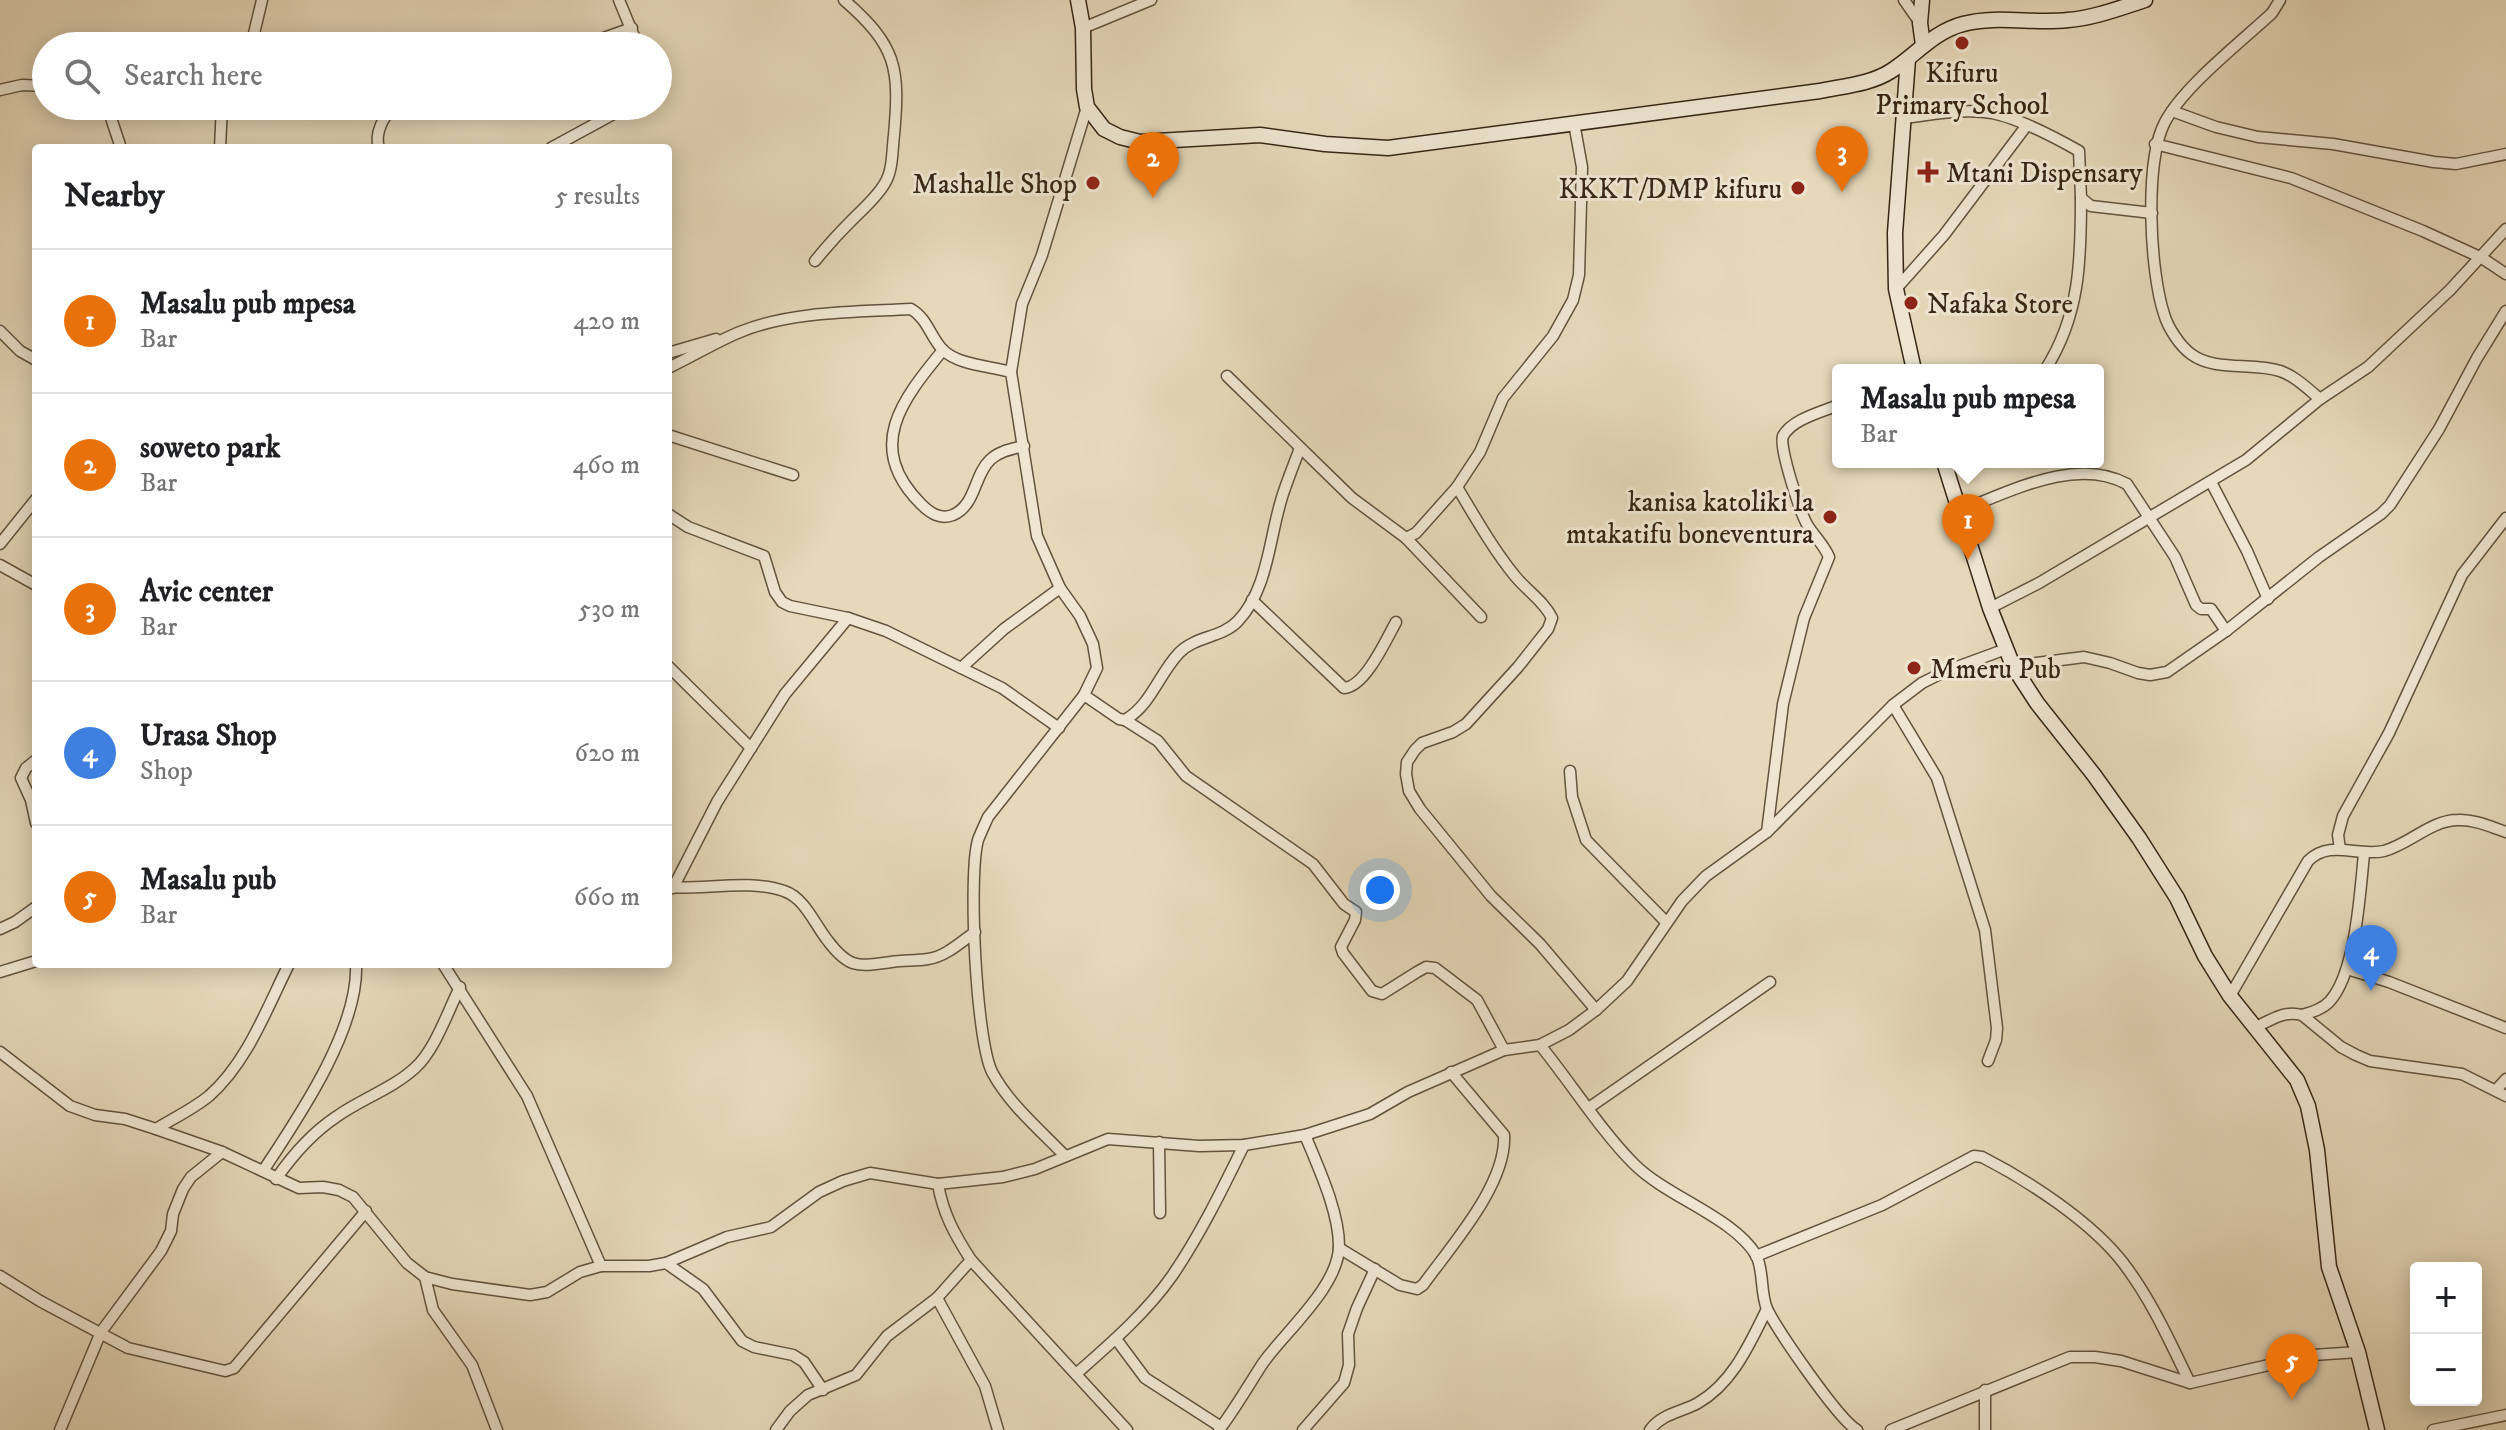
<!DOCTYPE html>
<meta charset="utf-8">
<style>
:root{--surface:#fff;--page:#f2f2f2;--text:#202124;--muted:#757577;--line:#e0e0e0;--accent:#8f2418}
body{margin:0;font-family:"IM FELL DW Pica",serif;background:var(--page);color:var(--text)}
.controls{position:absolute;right:24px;bottom:24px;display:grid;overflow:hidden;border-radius:8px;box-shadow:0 4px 20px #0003}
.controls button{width:72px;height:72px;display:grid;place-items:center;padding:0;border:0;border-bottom:2px solid var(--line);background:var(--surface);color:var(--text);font:40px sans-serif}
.you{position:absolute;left:1380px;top:890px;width:28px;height:28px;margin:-20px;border:6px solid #fff;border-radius:50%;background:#1a73e8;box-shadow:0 0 0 12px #1a73e833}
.badge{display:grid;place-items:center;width:52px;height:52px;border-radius:50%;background:var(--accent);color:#fff;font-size:26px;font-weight:700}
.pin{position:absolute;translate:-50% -66px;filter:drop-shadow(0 2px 4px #0008)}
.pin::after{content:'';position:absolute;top:42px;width:28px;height:24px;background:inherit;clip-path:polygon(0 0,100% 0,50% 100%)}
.popup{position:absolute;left:1832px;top:364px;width:272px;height:104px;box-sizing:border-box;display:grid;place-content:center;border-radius:8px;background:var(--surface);filter:drop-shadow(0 2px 6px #0005);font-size:26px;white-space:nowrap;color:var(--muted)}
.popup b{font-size:30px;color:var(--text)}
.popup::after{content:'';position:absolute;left:50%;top:100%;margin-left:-16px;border:16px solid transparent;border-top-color:var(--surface)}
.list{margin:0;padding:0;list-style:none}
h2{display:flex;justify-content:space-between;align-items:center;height:104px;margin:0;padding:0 32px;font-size:34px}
h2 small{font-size:26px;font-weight:400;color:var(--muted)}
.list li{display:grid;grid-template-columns:52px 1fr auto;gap:24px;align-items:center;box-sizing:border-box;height:144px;padding:0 32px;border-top:2px solid var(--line)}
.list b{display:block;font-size:30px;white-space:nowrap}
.list p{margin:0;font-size:26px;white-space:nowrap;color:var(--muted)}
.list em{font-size:26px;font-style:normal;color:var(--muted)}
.icon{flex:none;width:44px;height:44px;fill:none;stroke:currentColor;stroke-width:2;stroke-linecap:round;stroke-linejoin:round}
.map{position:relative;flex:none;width:2506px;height:1430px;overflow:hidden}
.search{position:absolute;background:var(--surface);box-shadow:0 4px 20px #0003;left:32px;top:32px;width:640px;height:88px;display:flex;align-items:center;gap:20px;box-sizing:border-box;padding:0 28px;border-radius:44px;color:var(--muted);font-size:30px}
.panel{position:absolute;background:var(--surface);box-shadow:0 4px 20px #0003;left:32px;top:144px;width:640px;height:824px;border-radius:8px}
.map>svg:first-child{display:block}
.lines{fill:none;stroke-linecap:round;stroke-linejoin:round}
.street-casing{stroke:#63533e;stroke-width:13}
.secondary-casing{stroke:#372615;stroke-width:17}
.street{stroke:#efe6d2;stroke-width:10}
.secondary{stroke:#efe6d2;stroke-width:14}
.poi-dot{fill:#8f2418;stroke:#efe6d2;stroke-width:3}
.labels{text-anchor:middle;stroke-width:6;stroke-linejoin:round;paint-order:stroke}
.poi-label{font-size:28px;fill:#372615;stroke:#efe6d2;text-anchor:start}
</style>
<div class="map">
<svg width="2506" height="1430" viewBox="0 0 2506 1430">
<rect width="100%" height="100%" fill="#e6d9ba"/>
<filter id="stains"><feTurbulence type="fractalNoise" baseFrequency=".0025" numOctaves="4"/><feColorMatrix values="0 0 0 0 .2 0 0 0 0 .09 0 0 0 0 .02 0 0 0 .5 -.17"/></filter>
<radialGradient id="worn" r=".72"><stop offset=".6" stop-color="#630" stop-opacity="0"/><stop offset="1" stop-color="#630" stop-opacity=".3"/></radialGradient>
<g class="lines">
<defs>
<g id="street">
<polyline points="619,0 638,46"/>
<polyline points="1904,0 1920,23"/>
<path d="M2280,0L2272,13C2241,42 2184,86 2165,122C2144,161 2150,272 2164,314C2168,328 2180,346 2191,354C2215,372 2252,362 2280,371C2295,376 2308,389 2320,399"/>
<polyline points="1083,28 1151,0"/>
<polyline points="251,46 262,0"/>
<polyline points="581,46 632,28"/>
<polyline points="0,90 22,85 46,86"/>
<polyline points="107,106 121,148"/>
<polyline points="2172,111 2216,127 2258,137 2333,144 2434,162 2456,164 2506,154"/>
<path d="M1903,118C1932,115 1963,108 1992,113C2017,118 2056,138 2079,151L2081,198L2091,206L2152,213"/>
<polyline points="2155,144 2291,178 2423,231 2482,258 2506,274"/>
<polyline points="220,148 222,106"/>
<path d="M379,148C374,133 384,115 395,106"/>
<polyline points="551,148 628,106"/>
<path d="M815,261C827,246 839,233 852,220C864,208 877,197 885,183C893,170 892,151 894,135C900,68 897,46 844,0"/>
<polyline points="1896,289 1944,235 2027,125"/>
<polyline points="0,331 20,351 36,360"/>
<path d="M943,350C902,400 864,447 921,504C930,513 940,520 953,515C976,505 974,475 990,460C999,451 1012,449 1024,446"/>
<polyline points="668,353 716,339"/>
<path d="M668,368C692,357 715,342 740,332C790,311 858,312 911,309C928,319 930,337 943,350C958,365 990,366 1011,372"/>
<path d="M2045,370C2080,316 2081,260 2081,198"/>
<polyline points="1227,376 1352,498 1406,538 1416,533 1457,487 1480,452 1503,398 1553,336 1573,300 1579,275 1582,167 1574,123"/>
<polyline points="668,435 793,475"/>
<polyline points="2211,482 2247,551 2268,599"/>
<path d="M1457,487C1475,517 1493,549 1515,576C1527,591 1544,601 1552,618L1548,629L1518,667L1466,724L1453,732L1422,743L1415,750L1407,762L1406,774L1409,791L1420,809L1491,896L1540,944L1596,1010"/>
<path d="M1959,511C2010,492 2075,456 2127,484L2175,557L2196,605L2201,609H2211L2226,631"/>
<polyline points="668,514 688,527 764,556 775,592 782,602 790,606 848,618 886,631 1002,688 1059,728"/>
<polyline points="1406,538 1481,617"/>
<polyline points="0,544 36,499"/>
<polyline points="0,565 36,585"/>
<path d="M1252,600L1344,688C1365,687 1386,640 1396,622"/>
<polyline points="1990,608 2039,583 2246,460 2320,399 2368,367 2450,290 2506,229"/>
<polyline points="668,666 751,748"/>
<polyline points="2013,666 2084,657 2110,663 2138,673 2150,675 2167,672 2226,631 2319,557 2381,514 2390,505 2439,429 2477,358 2506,311"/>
<polyline points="961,668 1004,629 1060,588"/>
<path d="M1084,695L1119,719L1125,720C1151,705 1159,674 1179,653C1195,636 1222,638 1238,621C1269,588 1269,536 1283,494C1288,479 1294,464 1300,448"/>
<polyline points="1893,705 1937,778 1985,930 1997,1028 1996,1040 1988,1061"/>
<polyline points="1125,720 1158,741 1186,776 1313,864 1344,904 1356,912 1355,920 1341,947 1343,953 1372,991 1382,994 1417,972 1426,967 1435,968 1477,1000 1504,1050"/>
<polyline points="36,760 26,768 21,778 31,800 36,823"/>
<polyline points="1570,771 1572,797 1586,840 1666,922"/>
<path d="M1767,832L1783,704L1804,618L1829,557C1824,545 1815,537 1808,526C1801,515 1778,445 1783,436C1792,419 1822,412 1838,405"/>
<polyline points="2340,849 2338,835 2343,816 2389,733 2462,575 2506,518"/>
<path d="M668,887C702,890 751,879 784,891C805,898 815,925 828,941C850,970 859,966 891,962C903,960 916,961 928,959C945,957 961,942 975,932"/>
<polyline points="673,888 717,802 785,694 848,618"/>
<polyline points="0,929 15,922 36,907"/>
<polyline points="443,964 527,1096 601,1266"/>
<polyline points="2347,969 2389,982 2506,1028"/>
<polyline points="0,972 36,961"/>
<path d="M2230,996L2308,861C2330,839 2357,857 2384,851C2410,844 2431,820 2458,820C2474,819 2491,827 2506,832"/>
<path d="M2302,1015C2312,1012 2323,1009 2330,1001C2356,972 2360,892 2364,854"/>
<path d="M2254,1028C2271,1020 2284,1010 2302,1015L2341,1047L2356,1055L2370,1061L2462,1074L2506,1096"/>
<path d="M1540,1045C1571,1083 1601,1131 1634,1164C1667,1197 1733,1217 1756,1255C1764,1270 1760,1292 1767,1309C1778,1331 1838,1419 1857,1430"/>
<polyline points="0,1052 70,1106 95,1115 125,1119 156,1129 222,1152 299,1188 323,1187 339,1190 353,1197 407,1263 425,1277 452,1284 530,1295 547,1292 580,1272 601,1266 649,1266 666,1263 727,1237 771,1227 819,1192 843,1181 870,1173 938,1184 1003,1177 1035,1169 1108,1139 1199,1146 1244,1145 1305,1135 1370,1114 1408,1092 1504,1050 1540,1045 1569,1030 1596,1010 1627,981 1682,901 1706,876 1767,832 1893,705 1922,683 1946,671 2006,649"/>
<polyline points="2496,1090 2506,1079"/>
<polyline points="1590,1107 1770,982"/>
<path d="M156,1129C174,1118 193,1109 209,1096C247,1063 267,1008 289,964"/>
<polyline points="1159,1142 1160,1213"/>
<path d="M1065,1156C1040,1130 1009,1104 992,1072C976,1040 968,875 978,840C981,832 985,824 988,817L1084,695L1097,668L1093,644L1080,616L1060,588L1037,536L1011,372L1022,304L1042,255L1087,107"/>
<path d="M263,1171C298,1118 359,1029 356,964"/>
<path d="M276,1179C292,1156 312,1133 336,1117C361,1099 392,1089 415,1068C435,1050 448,1011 460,987"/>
<path d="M938,1184C943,1214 955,1235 971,1260L1127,1430"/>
<path d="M1339,1248L1400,1285L1417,1289L1423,1285C1451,1246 1507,1184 1504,1135L1451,1072"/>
<path d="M1756,1256L1882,1205L1974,1156L1982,1157C2029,1181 2092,1222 2124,1264C2152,1301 2170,1342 2190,1383"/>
<polyline points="666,1263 703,1289 742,1341 754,1347 793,1355 804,1362 823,1390"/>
<polyline points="0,1276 40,1301 128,1348 225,1371 234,1368 366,1211"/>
<polyline points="425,1277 433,1310 472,1365 497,1430"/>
<polyline points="937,1298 985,1386 998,1430"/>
<polyline points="1116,1339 1145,1378 1221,1427"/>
<path d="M1076,1374C1110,1344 1146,1313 1172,1276C1200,1235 1222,1190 1244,1145"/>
<polyline points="1985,1390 1985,1430"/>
<polyline points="60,1430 101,1332 161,1251 171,1231 173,1214 183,1189 191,1177 222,1152"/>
<polyline points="776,1430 790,1411 808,1395 856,1375 887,1336 937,1298 971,1260"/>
<path d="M1219,1430C1235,1409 1248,1386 1263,1363C1285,1332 1339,1286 1339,1246C1339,1211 1318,1167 1305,1135"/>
<polyline points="1303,1430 1344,1383 1349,1365 1348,1334 1357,1308 1375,1269"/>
<path d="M1650,1430C1661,1414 1682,1412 1698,1403C1733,1383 1750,1343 1767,1309"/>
<polyline points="1891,1430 2070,1357 2095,1357 2121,1361 2190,1383 2313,1355 2358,1352"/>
<polyline points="2433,1430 2506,1415"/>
</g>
<g id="secondary">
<path d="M1078,0L1083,28L1084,89L1087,107L1104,129L1120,137L1140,142L1260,135L1325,144L1388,148L1820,91C1844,86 1871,84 1891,71C1916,55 1933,32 1963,24C1997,15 2033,24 2068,20C2094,18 2120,8 2145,0"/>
<polyline points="1922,0 1920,23 1923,45"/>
<polyline points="1908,59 1895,233 1896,289 1914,370"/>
<polyline points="1944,462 1990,608 2013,666 2037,703 2094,775 2139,838 2177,898 2205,956 2230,996 2297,1080 2308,1106 2317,1150 2329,1267 2358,1352 2377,1430"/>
</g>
</defs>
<use href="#street" class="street-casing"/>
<use href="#secondary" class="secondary-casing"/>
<use href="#street" class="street"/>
<use href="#secondary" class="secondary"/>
</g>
<g class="poi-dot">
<circle cx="1962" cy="43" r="8"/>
<path d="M1924 160h8v8h8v8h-8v8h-8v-8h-8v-8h8z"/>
<circle cx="1093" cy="183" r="8"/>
<circle cx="1798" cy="188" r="8"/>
<circle cx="1911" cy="303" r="8"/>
<circle cx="1830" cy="517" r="8"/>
<circle cx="1914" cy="668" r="8"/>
</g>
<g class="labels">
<g class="poi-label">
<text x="1962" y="82" text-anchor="middle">Kifuru<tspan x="1962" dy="32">Primary School</tspan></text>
<text x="1946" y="182">Mtani Dispensary</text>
<text x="1077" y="193" text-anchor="end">Mashalle Shop</text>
<text x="1782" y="198" text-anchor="end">KKKT/DMP kifuru</text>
<text x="1927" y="313">Nafaka Store</text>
<text x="1814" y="511" text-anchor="end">kanisa katoliki la<tspan x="1814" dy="32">mtakatifu boneventura</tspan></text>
<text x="1930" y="678">Mmeru Pub</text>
</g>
</g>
<rect width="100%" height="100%" filter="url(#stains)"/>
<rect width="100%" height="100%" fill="url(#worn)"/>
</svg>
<div class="controls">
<button>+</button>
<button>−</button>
</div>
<div class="you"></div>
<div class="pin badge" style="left:1968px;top:560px;background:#e8710a">1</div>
<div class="popup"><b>Masalu pub mpesa</b>Bar</div>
<div class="pin badge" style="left:1153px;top:198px;background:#e8710a">2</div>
<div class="pin badge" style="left:1842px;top:192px;background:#e8710a">3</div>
<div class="pin badge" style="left:2371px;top:991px;background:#3f7fe0">4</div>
<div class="pin badge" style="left:2292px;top:1400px;background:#e8710a">5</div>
<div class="search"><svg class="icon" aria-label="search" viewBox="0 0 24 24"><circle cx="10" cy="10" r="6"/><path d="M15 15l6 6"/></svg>Search here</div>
<section class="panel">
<h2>Nearby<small>5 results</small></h2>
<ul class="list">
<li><span class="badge" style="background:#e8710a">1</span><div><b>Masalu pub mpesa</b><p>Bar</p></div><em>420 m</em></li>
<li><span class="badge" style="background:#e8710a">2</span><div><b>soweto park</b><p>Bar</p></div><em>460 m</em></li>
<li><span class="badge" style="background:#e8710a">3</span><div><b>Avic center</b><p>Bar</p></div><em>530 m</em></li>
<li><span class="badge" style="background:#3f7fe0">4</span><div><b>Urasa Shop</b><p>Shop</p></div><em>620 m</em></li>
<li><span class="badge" style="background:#e8710a">5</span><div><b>Masalu pub</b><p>Bar</p></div><em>660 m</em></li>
</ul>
</section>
</div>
